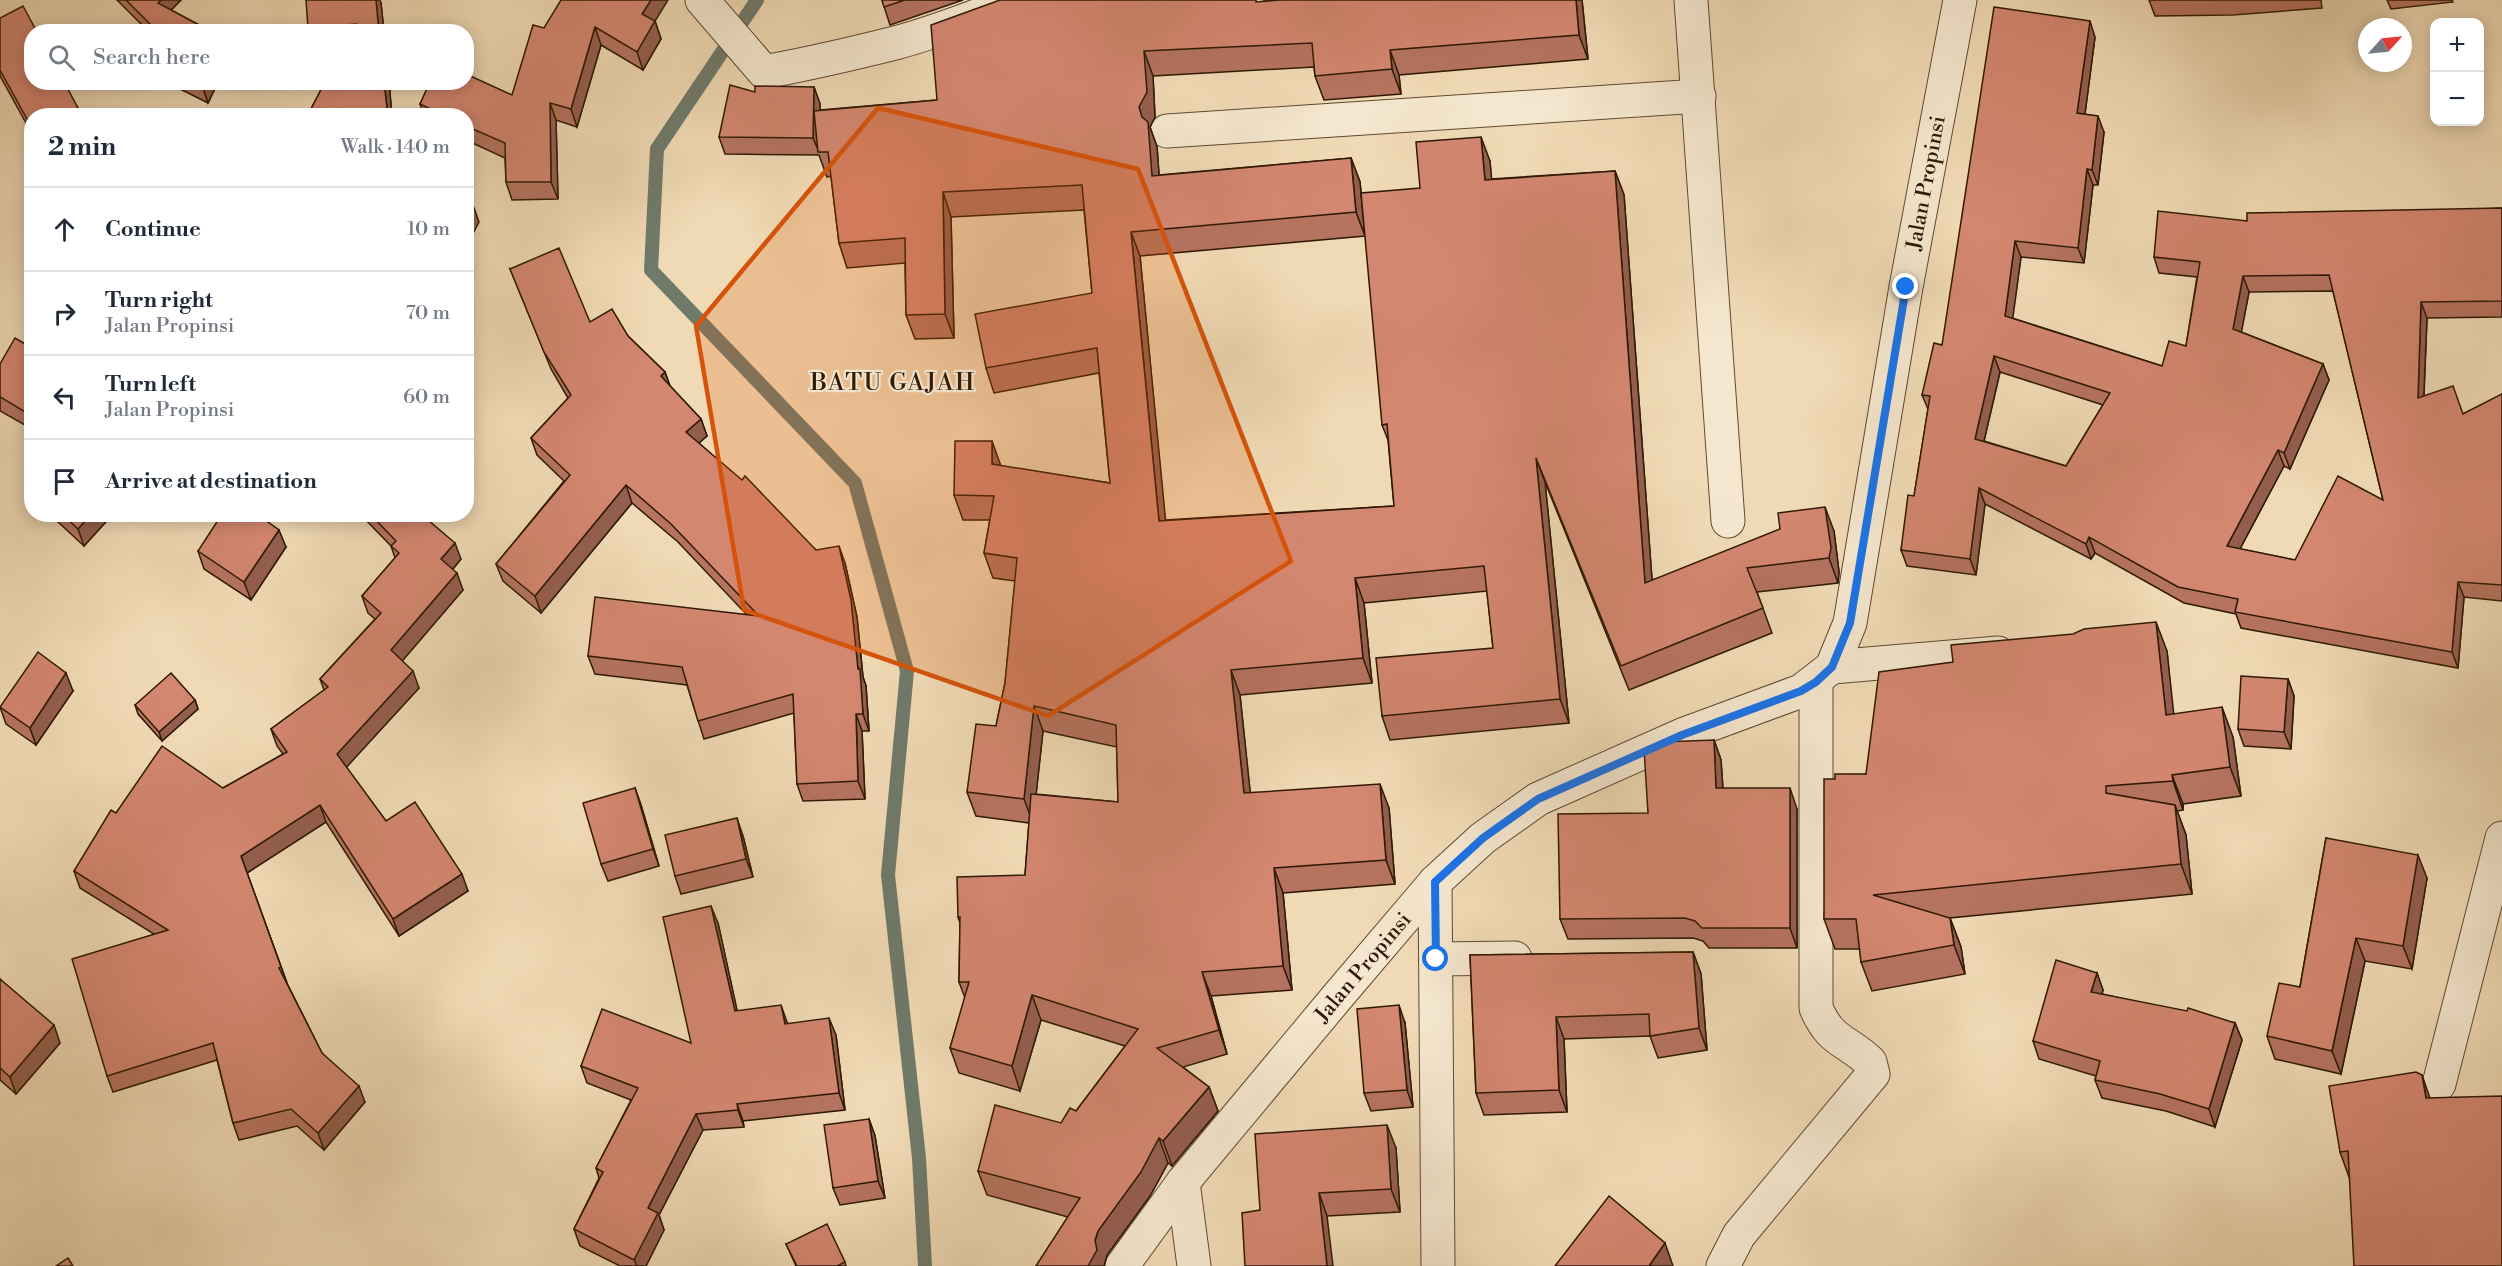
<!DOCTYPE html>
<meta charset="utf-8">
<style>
:root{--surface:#fff;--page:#f6f6f7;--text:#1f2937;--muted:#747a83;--line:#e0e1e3}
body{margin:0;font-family:"Libre Bodoni",serif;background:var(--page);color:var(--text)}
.controls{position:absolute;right:18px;top:18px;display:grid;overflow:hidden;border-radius:12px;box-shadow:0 3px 15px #0003}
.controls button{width:54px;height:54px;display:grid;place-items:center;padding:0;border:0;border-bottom:2px solid var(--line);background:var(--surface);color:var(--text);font:30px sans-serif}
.compass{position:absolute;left:2358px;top:18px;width:54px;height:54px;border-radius:50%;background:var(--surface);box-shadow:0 3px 15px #0003;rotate:63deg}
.stop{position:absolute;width:18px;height:18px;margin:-14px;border:4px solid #1a73e8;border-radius:50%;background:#fff}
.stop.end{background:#1a73e8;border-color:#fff;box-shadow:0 2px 6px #0008}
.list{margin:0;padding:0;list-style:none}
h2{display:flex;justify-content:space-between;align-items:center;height:78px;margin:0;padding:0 24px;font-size:26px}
h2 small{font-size:20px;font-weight:400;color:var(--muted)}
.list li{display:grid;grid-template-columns:39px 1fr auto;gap:18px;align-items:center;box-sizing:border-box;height:84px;padding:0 24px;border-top:2px solid var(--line)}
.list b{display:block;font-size:22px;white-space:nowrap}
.list p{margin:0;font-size:20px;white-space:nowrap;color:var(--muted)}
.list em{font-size:20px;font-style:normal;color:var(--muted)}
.icon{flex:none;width:33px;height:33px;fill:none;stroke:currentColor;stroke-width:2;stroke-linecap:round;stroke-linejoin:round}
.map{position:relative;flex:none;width:2502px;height:1266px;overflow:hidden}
.search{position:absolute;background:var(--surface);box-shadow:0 3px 15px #0003;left:24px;top:24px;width:450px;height:66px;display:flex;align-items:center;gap:15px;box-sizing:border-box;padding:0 21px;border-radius:24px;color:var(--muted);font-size:22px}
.panel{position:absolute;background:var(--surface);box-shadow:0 3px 15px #0003;left:24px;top:108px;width:450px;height:414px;border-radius:24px}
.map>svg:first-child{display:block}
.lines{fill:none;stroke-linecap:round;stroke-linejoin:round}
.stream{stroke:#6f7a6b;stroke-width:14}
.minor-casing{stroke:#5f4931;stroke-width:35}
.minor{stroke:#f5e7cf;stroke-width:33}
.wall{fill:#b57360;stroke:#2f1905;stroke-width:1.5;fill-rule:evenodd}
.shaded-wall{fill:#945e4e;stroke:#2f1905;stroke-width:1.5}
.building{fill:#d38670;stroke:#2f1905;stroke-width:1.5;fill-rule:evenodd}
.route{stroke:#1a73e8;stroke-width:8}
.marked{fill:#d6530b;fill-opacity:0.2;stroke:#d6530b;stroke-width:4.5;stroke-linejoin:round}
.labels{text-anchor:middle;stroke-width:4.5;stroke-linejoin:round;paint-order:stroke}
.street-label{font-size:21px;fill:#2f1905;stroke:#f5e7cf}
.quarter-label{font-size:24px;letter-spacing:1.5px;fill:#2f1905;stroke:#f5e7cf}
</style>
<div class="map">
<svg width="2502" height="1266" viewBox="0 0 2502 1266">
<rect width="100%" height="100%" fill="#f0dab5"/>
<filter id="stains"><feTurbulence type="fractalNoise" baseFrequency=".00333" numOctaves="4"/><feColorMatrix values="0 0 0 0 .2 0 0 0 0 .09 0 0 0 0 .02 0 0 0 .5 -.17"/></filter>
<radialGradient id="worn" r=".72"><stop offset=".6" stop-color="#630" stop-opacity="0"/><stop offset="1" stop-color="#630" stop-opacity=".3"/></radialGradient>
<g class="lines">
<polyline class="stream" points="757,0 657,149 651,270 855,483 907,671 888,875 919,1158 925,1266"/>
<defs>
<g id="minor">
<path d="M702,0L764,72C808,64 851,54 895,43C938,32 979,14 1021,0"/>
<polyline points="1691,0 1728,521"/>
<polyline points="1167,131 1699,96"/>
<polyline points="1832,667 1998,653"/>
<polyline points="1435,882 1438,1266"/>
<polyline points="1436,959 1515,958"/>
<polyline points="2439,1084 2502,838"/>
<polyline points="1183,1182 1194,1266"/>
<path id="s1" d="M1122,1266L1183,1182L1338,996L1435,882L1483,838L1538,799L1682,735L1801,691L1832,667L1850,623L1906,287L1960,0"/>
<path d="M1723,1266L1739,1235L1873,1074L1870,1062C1846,1039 1831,1043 1816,1008V682"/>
</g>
</defs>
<use href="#minor" class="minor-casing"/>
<use href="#minor" class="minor"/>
</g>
<g class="wall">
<polygon points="117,0 181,0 171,10 212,32 149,32"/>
<polygon points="882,0 963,0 890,25"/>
<path d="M1582,0L1588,59L1399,75L1401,94L1324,100L1315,76L1314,67L1153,76L1155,117L1150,127L1157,147L1159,175L1351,158L1360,182L1365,236L1140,256L1165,520L1394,506L1388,440L1382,425L1420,188L1490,161L1491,179L1615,171L1624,195L1652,580L1834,531L1839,572L1838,583L1757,592L1772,633L1629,690L1545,482L1569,723L1390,740L1382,716L1493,648L1487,591L1364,603L1372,683L1240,695L1250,793L1389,808L1395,884L1283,893L1292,990L1211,996L1227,1054L1183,1067L1209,1087L1218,1111L1172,1166L1168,1163L1150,1196L1107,1255L1104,1266H1036L1068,1217L987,1195L978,1171L1061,1123L1076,1111L1125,1046L1041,1020L1020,1091L959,1073L950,1048L965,998L959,982L960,923L958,917L1025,875L1029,823L976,816L967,792L996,726L1005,683L1015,581L993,578L984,553L990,520H963L954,495L1001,466L1110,483L1099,373L994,393L986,368L1092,293L1084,210L951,217L954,338L915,339L906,315L905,263L847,268L839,243L831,176L827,177L819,155L725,154L719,137L755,92L814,87L820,104V110L937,100L1264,1ZM1043,731L1117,747L1118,802L1036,794Z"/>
<polygon points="2149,0 2321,0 2322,8 2233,15 2155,16"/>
<polygon points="2387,0 2452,0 2453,2 2391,9"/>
<polygon points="381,3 384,32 310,32 308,28"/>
<polygon points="0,18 78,108 81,116 32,116 32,134 0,76"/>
<polygon points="655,21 661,39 643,70 601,45 577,127 556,120 558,199 512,200 506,182 505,158 466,140 466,116 424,116 420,104 512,95 544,28"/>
<path d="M2095,37L2085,114L2104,132L2098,185H2093L2084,263L2021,257L2012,318L2162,366L2186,346L2197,277L2159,273L2154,257L2247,221L2502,208V317L2427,318L2424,396L2463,414L2502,394V601L2464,597L2458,668L2241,628L2236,614L2184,603L2095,553L2091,559L1985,504L1976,575L1907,566L1901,550L1914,496L1928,409L1922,395L1942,345ZM2333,291L2383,500L2295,560L2240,549L2284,466L2290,469L2329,380L2323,364L2241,332L2249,292ZM2000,372L2103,405L2066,466L1984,441Z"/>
<polygon points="173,82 218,82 208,103 174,86"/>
<polygon points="325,82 389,82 392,116 313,116 311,109"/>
<polygon points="510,269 590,322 628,336 665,372 670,386 701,419 707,436 699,443 816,550 845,563 857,617 863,677 866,686 869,731 862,731 865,799 803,801 797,784 794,713 704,739 687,685 595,674 588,656 747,615 678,542 632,503 541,613 503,581 496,564 564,481 537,455 531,438 568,398 551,369"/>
<polygon points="32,348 32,429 0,411 0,364"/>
<polygon points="54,514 113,514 84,546 57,521"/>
<polygon points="360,514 421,514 461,559 453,569 463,590 402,661 419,688 346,767 386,821 468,891 399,936 326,822 247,873 287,983 322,1053 365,1102 324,1150 297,1126 239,1140 233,1123 217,1060 113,1092 107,1076 154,934 80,888 74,871 116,813 223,788 283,754 277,746 271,729 324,690 320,679 375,619 368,613 362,596 395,558 391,546"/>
<polygon points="286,547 251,600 204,569 198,551"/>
<polygon points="2167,651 2173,714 2233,737 2241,796 2183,804 2183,810 2177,811 2186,835 2192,894 1950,918 1961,947 1965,974 1872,991 1861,962 1860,949 1835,949 1824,919 1835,779 1866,774"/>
<polygon points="2288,679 2294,696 2291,749 2244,746 2238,729"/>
<polygon points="73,691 36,745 6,724 0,707"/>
<polygon points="195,700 198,709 162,741 138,714 135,705"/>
<polygon points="1714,740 1721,760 1723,788 1797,809 1797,948 1709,948 1703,941 1693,938 1568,939 1560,919 1648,813"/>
<polygon points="635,788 641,805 659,866 608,881 601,864"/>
<polygon points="743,836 753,877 681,894 675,876"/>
<polygon points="2326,838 2427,878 2412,969 2365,961 2341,1074 2275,1059 2267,1036 2300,987"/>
<polygon points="718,923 737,1011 836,1035 845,1110 743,1121 744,1127 703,1130 659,1215 664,1230 646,1266 620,1266 580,1246 574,1229 599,1178 596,1168 631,1100 587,1083 581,1066 691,1043"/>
<polygon points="1693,952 1701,974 1707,1050 1658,1058 1650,1036 1564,1039 1567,1112 1484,1115 1476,1093 1470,955"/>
<polygon points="2097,973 2103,990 2102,994 2235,1023 2242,1040 2215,1127 2166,1111 2102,1098 2095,1080 2096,1076 2039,1059 2033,1041"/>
<polygon points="0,979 60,1043 16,1094 0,1080"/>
<polygon points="1405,1023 1413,1107 1371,1111 1364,1093"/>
<polygon points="2430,1098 2349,1177 2340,1152"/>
<polygon points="869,1119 875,1136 885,1198 840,1205 833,1188"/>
<polygon points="1396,1148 1400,1212 1327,1216 1260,1210"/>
<polygon points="786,1244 845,1262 846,1266 796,1266"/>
</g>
<g class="shaded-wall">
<polygon points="161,0 181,0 163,18 158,3"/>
<polygon points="376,0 380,0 381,3 384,32 379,32"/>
<polygon points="651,0 668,0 655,21 661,39 643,70 637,52 642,14"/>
<polygon points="1576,0 1582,0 1588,59 1579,35"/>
<polygon points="2090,21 2095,37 2083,129 2077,113"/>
<polygon points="595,27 601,45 577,127 571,109"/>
<polygon points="1390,50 1399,75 1401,94 1392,69"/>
<polygon points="1144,51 1153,76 1155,117 1150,127 1157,147 1161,200 1152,176 1139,107"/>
<polygon points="206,82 218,82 208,103 203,88"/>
<polygon points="384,82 389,82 392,116 388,116"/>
<polygon points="814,87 820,104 820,152 819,152 813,138"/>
<polygon points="550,103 556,120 558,199 551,182"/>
<polygon points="2098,116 2104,132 2098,185 2092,170"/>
<polygon points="1481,137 1490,161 1494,204 1485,180"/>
<polygon points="1351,158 1360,182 1365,236 1356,212"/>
<polygon points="2087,169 2093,185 2084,263 2078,248"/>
<polygon points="1615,171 1624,195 1654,607 1645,583"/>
<polygon points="943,192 951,217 954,338 945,314"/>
<polygon points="473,205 479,222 466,247 466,217"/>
<polygon points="1131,232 1140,256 1168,545 1159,521"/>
<polygon points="2015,241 2021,257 2011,332 2005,316"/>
<polygon points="2243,276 2249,292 2239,345 2233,329"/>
<polygon points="2421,302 2427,318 2423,414 2418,398"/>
<polygon points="1994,356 2000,372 1981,454 1975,439"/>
<polygon points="2323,364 2329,380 2290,469 2284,453"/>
<polygon points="665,372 671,389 661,376"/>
<polygon points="701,419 707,436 692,449 686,432"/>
<polygon points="992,441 1001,466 992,464"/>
<polygon points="2278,450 2284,466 2233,562 2227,546"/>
<polygon points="1536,458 1545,482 1569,723 1560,699"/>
<polygon points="626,485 632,503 541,613 535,596"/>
<polygon points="1979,488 1985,504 1976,575 1970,559"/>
<polygon points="1825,507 1834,531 1839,572 1838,583 1829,558"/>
<polygon points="91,514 113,514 84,546 78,529"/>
<polygon points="279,530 286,547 251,600 244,582"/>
<polygon points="2089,537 2095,553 2091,559 2086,544"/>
<polygon points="455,543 461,559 447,576 441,559"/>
<polygon points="839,546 845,563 857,617 863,677 866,686 869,731 863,714 858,669"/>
<polygon points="457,573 463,590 397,667 391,650"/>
<polygon points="1355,578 1364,603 1372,683 1363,658"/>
<polygon points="2458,582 2464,597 2458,668 2452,652"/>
<polygon points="2156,622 2167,651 2177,744 2166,715"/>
<polygon points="1231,670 1240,695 1253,818 1244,793"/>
<polygon points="413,671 419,688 343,771 337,754"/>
<polygon points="66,673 73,691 36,745 30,728"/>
<polygon points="2288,679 2294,696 2291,749 2284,732"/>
<polygon points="195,700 198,709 162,741 159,732"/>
<polygon points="1034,706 1043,731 1033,823 1024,799"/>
<polygon points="2222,707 2233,737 2241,796 2230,767"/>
<polygon points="856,714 862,731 865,799 858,781"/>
<polygon points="1714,740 1721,760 1724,808 1716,788"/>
<polygon points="2172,775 2183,804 2183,810 2173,781"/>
<polygon points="1380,784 1389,808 1395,884 1386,860"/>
<polygon points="635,788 641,805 659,866 653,849"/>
<polygon points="1790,788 1797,809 1797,948 1790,928"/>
<polygon points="320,805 326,822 247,873 287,983 241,856"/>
<polygon points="2175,805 2186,835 2192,894 2181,864"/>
<polygon points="737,818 743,836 753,877 746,859"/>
<polygon points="2418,855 2427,878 2412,969 2403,946"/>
<polygon points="1274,868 1283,893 1292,990 1283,966"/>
<polygon points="462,874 468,891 399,936 393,919"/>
<polygon points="711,906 718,923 741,1028 735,1011"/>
<polygon points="1950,918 1961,947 1965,974 1954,945"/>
<polygon points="2356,938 2365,961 2341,1074 2332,1051"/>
<polygon points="1693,952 1701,974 1707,1050 1699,1028"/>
<polygon points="1202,972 1211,996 1227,1054 1219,1030"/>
<polygon points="2097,973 2103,990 2098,1009 2091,992"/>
<polygon points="1032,995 1041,1020 1020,1091 1012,1066"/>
<polygon points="781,1005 787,1022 791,1041 785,1024"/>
<polygon points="1399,1005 1405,1023 1413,1107 1407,1090"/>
<polygon points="1556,1017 1564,1039 1567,1112 1559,1090"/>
<polygon points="829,1018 836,1035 845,1110 839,1093"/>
<polygon points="2235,1023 2242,1040 2215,1127 2209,1109"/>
<polygon points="54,1025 60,1043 16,1094 10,1077"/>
<polygon points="2422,1075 2431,1101 2426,1098"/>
<polygon points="359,1086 365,1102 324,1150 318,1133"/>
<polygon points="1209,1087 1218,1111 1172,1166 1163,1141"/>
<polygon points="737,1104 743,1121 744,1127 738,1110"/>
<polygon points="696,1114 703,1130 659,1215 664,1230 646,1266 637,1266 634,1260 648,1208"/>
<polygon points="869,1119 875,1136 885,1198 878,1181"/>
<polygon points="1387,1125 1396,1148 1400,1212 1391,1189"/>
<polygon points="1159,1138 1168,1163 1150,1196 1107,1255 1104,1266 1088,1266 1098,1231"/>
<polygon points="1319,1193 1327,1216 1333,1266 1327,1266"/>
<polygon points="1665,1243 1673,1266 1649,1266"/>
</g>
<g class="building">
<polygon points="126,0 161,0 158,3 212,32 158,32"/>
<polygon points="306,0 376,0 379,32 352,32 356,24 308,28"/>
<polygon points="561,0 651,0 642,14 655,21 637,52 595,27 571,109 550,103 551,182 506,182 505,143 466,126 466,116 445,116 420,104 430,82 466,82 466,74 512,95 533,25 544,28"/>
<polygon points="882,0 905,0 884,7"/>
<polygon points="1000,0 1256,0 1256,2 1280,0 1576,0 1579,35 1390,50 1392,69 1315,76 1312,43 1144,51 1147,92 1139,107 1142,117 1148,122 1152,176 1351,158 1356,212 1131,232 1159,521 1394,506 1387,424 1382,425 1361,193 1420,188 1416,142 1481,137 1485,180 1615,171 1645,583 1780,529 1778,513 1825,507 1831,548 1829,558 1747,568 1763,608 1621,666 1536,458 1560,699 1382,716 1376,658 1493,648 1484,566 1355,578 1363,658 1231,670 1244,793 1380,784 1386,860 1274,868 1283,966 1202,972 1219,1030 1157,1048 1209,1087 1163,1141 1159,1138 1141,1172 1098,1231 1095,1240 1097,1250 1088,1266 1036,1266 1080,1198 978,1171 995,1105 1061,1123 1070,1108 1076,1111 1138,1029 1032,995 1012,1066 950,1048 969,982 959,982 960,917 958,917 957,877 1025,875 1031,794 1118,802 1116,725 1034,706 1024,799 967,792 976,724 996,726 1005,683 1017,558 984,553 994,496 954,495 955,441 992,441 992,464 1110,483 1097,348 986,368 975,314 1092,293 1082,185 943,192 945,314 906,315 905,238 839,243 828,152 818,152 814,111 937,100 931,25"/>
<polygon points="23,6 37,32 32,32 32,82 64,82 78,108 64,116 32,116 32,128 0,70 0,18"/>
<path d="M1994,7L2090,21L2077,113L2098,116L2092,170L2087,169L2078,248L2015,241L2005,316L2162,366L2169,341L2186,346L2200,262L2154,257L2158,211L2247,221V213L2502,208V301L2421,302L2418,398L2453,386L2463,414L2502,394V585L2458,582L2452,652L2235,612L2238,599L2178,587L2089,537L2086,544L1979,488L1970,559L1901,550L1908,495L1914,496L1930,396L1922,395L1934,343L1942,345ZM2329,275L2383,500L2338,476L2295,560L2227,546L2278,450L2284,453L2323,364L2233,329L2243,276ZM1994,356L2110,393L2066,466L1975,439Z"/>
<polygon points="192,82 206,82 203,88"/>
<polygon points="325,82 384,82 388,116 324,116 311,109"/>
<polygon points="730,85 755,92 755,86 814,87 813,138 719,137"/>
<polygon points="466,201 473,205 466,217"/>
<polygon points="559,248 590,322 612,309 628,336 665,372 661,376 701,419 686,432 742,480 745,476 816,550 839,546 851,600 858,669 860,669 863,714 856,714 858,781 797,784 793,694 698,721 682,667 588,656 595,597 759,616 671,524 626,485 535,596 496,564 570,475 531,438 571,395 544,352 510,269"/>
<polygon points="15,338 32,348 32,416 0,397 0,364"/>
<polygon points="62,514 91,514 78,529"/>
<polygon points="222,514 257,514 279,530 244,582 198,551"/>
<polygon points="370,514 421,514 455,543 441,559 457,573 391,650 413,671 337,754 386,821 415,802 462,874 393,919 320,805 241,856 281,967 279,968 322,1053 359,1086 318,1133 291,1109 233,1123 213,1043 107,1076 72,959 168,930 74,871 111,810 116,813 162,746 223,788 287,752 271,729 328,687 320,679 381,613 362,596 399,553 391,546 396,541"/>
<polygon points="2156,622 2166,715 2222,707 2230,767 2172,775 2173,781 2106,786 2106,793 2175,805 2181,864 1873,895 1950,918 1954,945 1861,962 1856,919 1824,919 1824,779 1835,779 1835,774 1866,774 1879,672 1953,662 1951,645 2073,634 2084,629"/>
<polygon points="38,652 66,673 30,728 0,707"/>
<polygon points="171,673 195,700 159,732 135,705"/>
<polygon points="2241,676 2288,679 2284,732 2238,729"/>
<polygon points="1714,740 1716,788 1790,788 1790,928 1702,928 1695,921 1685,918 1560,919 1558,814 1648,813 1644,749 1660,742"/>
<polygon points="635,788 653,849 601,864 583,803"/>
<polygon points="737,818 746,859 675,876 665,835"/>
<polygon points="2326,838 2418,855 2403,946 2356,938 2332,1051 2267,1036 2279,983 2300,987"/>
<polygon points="711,906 735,1011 781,1005 785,1024 829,1018 839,1093 737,1104 738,1110 696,1114 648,1208 658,1213 634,1260 574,1229 603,1172 596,1168 638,1088 581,1066 602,1009 691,1043 663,917"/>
<polygon points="1693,952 1699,1028 1650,1036 1649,1014 1556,1017 1559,1090 1476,1093 1470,955"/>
<polygon points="2056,960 2097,973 2091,992 2187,1011 2188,1008 2235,1023 2209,1109 2160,1094 2095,1080 2100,1061 2033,1041"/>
<polygon points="0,979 54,1025 10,1077 0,1068"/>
<polygon points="1399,1005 1407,1090 1364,1093 1357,1009"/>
<polygon points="2416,1072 2422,1075 2426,1098 2502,1096 2502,1266 2354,1266 2348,1151 2340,1152 2329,1086"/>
<polygon points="869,1119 878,1181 833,1188 824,1125"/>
<polygon points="1387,1125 1391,1189 1319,1193 1327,1266 1245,1266 1242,1213 1260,1210 1255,1134"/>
<polygon points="1609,1196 1665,1243 1649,1266 1555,1266"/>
<polygon points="827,1224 845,1262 837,1266 797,1266 786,1244"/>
<polygon points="68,1258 73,1266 56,1266"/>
</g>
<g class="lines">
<polyline class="route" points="1436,959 1435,882 1483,838 1538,799 1682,735 1801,691 1816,682 1832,667 1850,623 1906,287"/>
</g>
<path class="marked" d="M878,108L1138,169L1291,561L1048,716L744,610L696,326Z"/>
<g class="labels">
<g class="street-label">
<text dy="7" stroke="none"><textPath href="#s1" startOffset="1446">Jalan Propinsi</textPath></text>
<text dy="7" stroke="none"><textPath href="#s1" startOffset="384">Jalan Propinsi</textPath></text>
</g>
<g class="quarter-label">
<text x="893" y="390">BATU GAJAH</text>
</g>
</g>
<rect width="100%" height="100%" filter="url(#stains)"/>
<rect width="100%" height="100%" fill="url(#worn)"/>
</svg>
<div class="controls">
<button>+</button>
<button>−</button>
</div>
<svg class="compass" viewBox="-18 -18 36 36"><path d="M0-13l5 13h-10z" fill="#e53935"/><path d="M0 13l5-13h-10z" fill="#747a83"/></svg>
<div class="stop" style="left:1436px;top:959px"></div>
<div class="stop end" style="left:1906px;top:287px"></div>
<div class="search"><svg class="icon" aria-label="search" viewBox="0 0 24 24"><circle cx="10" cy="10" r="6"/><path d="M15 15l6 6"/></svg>Search here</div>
<section class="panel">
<h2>2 min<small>Walk · 140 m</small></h2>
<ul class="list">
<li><svg class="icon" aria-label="ahead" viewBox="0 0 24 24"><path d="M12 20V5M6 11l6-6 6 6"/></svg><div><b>Continue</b></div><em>10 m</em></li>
<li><svg class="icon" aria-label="right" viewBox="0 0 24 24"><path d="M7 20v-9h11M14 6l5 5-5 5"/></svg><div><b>Turn right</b><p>Jalan Propinsi</p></div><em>70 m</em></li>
<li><svg class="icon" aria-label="left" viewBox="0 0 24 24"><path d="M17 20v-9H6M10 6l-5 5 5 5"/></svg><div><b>Turn left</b><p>Jalan Propinsi</p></div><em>60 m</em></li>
<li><svg class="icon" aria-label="arrive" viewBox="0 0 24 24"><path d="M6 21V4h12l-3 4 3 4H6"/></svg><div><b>Arrive at destination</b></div></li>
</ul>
</section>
</div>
